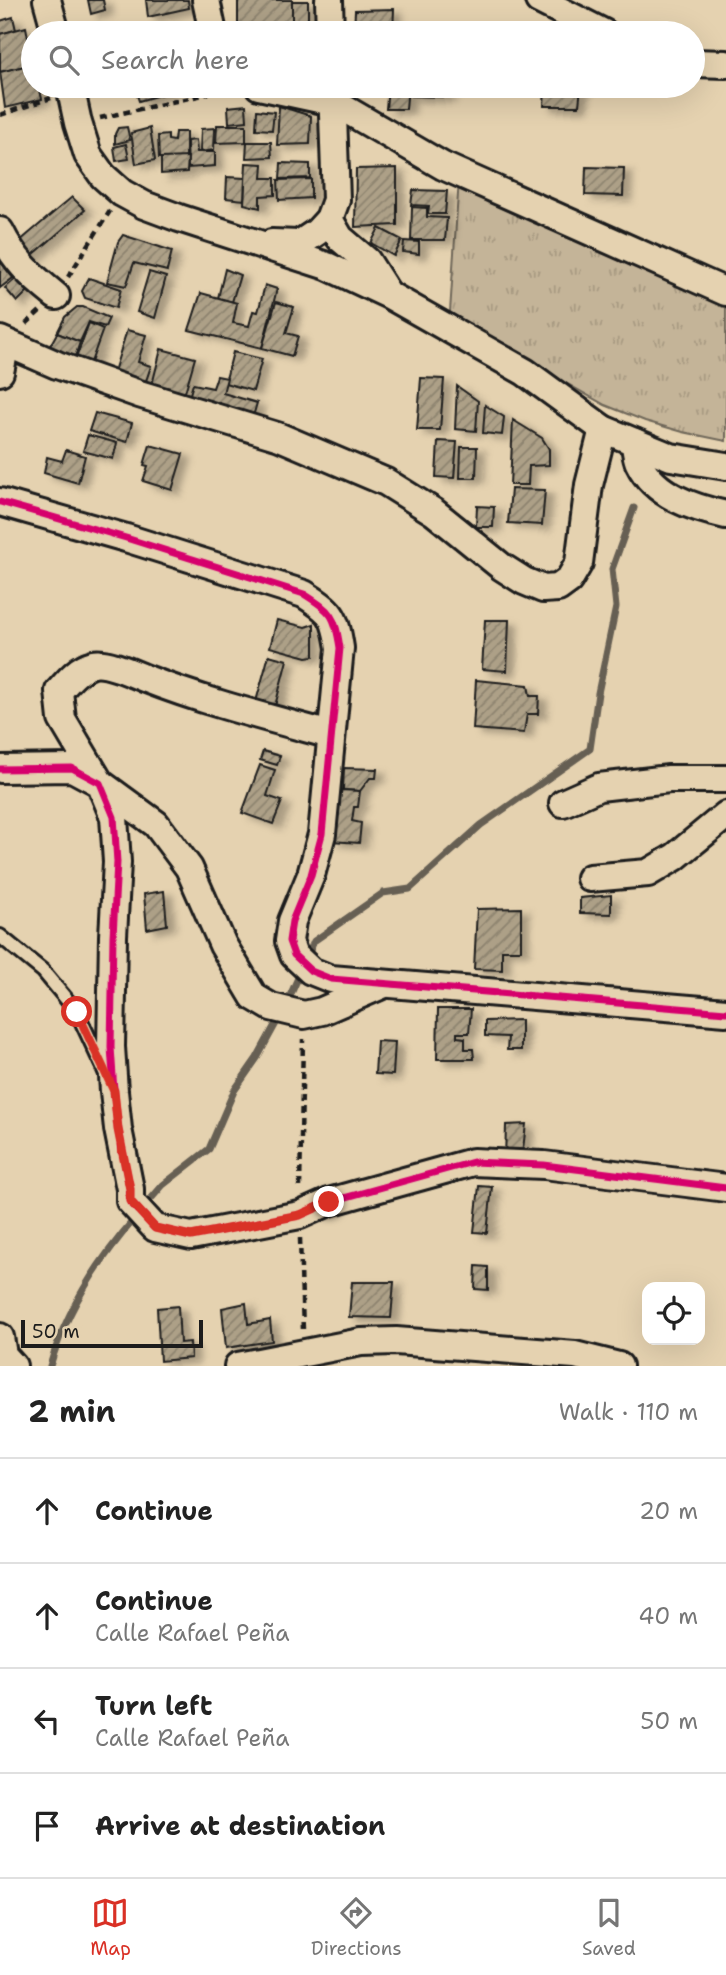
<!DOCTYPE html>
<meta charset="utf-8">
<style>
:root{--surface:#fff;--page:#f6f6f6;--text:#222;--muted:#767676;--line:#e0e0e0;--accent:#d93025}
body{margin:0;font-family:"Shantell Sans",sans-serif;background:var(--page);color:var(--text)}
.controls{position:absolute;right:21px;bottom:21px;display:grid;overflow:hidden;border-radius:14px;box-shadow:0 7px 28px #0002}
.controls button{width:63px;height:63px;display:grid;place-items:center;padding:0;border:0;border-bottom:2px solid var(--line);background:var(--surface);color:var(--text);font:35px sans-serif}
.scale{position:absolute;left:21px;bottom:18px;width:182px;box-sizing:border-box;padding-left:7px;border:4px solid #1c1c1c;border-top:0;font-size:19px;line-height:24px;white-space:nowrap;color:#1c1c1c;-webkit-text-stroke:5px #e5d2b0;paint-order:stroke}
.stop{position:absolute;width:21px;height:21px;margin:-16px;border:5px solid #d93025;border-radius:50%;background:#fff}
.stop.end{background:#d93025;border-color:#fff;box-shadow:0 2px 7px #0008}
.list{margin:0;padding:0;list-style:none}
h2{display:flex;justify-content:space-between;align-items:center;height:91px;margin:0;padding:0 28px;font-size:30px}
h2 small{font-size:23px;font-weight:400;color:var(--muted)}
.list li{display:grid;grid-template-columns:46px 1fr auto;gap:21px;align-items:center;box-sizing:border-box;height:105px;padding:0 28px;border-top:2px solid var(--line)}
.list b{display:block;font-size:26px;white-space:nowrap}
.list p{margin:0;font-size:23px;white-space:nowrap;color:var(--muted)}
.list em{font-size:23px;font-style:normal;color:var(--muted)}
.icon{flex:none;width:38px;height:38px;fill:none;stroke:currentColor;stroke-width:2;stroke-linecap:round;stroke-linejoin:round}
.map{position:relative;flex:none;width:726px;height:1366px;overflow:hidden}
.search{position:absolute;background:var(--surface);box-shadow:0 7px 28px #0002;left:21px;right:21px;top:21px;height:77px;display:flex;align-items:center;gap:18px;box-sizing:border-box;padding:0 24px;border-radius:38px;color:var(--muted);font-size:26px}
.sheet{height:511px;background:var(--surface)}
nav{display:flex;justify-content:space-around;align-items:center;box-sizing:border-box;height:98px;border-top:2px solid var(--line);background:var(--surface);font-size:19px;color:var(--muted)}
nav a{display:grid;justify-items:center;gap:4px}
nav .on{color:var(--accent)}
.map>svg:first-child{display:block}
.grass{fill:url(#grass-tufts);stroke:#70685a;stroke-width:2}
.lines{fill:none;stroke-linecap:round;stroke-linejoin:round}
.stream{stroke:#665f53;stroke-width:7}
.building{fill:url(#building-hatch);stroke:#1c1c1c;stroke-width:2;filter:url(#shadow)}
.service-casing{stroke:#1c1c1c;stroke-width:18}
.minor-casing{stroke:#1c1c1c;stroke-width:32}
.path{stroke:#1c1c1c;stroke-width:4.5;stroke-dasharray:7 5;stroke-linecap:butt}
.service{stroke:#e5d2b0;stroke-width:12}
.minor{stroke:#e5d2b0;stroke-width:26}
.cycleway-casing{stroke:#e5d2b0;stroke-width:11}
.cycleway{stroke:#d6006c;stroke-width:7}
.route{stroke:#d93025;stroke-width:9}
</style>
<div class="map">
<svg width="726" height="1366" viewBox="0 0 726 1366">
<defs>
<pattern id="grass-tufts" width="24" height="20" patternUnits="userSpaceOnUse" patternTransform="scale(1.75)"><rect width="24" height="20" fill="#c4b498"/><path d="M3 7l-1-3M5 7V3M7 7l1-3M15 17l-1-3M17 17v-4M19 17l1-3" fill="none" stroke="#a89a82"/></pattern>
<pattern id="building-hatch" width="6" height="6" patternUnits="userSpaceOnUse" patternTransform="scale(1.75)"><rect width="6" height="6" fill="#ada087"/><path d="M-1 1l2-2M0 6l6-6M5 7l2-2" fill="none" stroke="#8c826e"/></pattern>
<filter id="shadow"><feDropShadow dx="8" dy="4.5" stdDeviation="3.5" flood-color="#0004"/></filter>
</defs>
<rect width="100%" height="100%" fill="#e5d2b0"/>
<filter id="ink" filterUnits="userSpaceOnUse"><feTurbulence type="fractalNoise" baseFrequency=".0143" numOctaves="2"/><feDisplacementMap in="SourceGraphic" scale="14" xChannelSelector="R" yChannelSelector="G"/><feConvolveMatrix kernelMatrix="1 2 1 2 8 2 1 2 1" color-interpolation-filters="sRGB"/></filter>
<g filter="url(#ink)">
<polygon class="grass" points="459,179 726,304 726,441 683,432 645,421 605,405 493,342 450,312"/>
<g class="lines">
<g class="stream">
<polyline points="306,960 314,941 383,893 410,889 481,825 590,749 598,693 616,607 612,569 634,508"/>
<polyline points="286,1005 301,971"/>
<polyline points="143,1208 163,1185 209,1149 234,1091 257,1058 280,1016"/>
<path d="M50,1366C66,1310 98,1261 136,1217"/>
</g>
</g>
<g class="building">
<polygon points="88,0 103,0 105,10 91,14"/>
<polygon points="146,0 188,0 189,8 148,17"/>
<polygon points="238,0 292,0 292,25 238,26"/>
<polygon points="292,1 308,1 308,24 292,25"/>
<polygon points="394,9 393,33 354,33 355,10"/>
<polygon points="13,17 16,30 0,34 0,21"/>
<polygon points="308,24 308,33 231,33 229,26"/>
<polygon points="26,27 33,64 0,72 0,34"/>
<polygon points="33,64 33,86 39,86 42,99 5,108 0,72"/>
<polygon points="134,86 175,86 176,90 139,101"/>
<polygon points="388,86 408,86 406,109 386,109"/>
<polygon points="412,86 447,86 447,97 411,96"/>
<polygon points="545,86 581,86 579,106 544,106"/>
<polygon points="246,105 247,121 229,123 228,107"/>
<polygon points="279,106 311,116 310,144 277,145"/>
<polygon points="257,110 274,112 272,130 256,129"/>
<polygon points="217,125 246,125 246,142 216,143"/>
<polygon points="127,127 130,140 115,144 115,134 118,128"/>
<polygon points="150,128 155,160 136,164 131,133"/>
<polygon points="215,128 214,150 200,152 201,129"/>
<polygon points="175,132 186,132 186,158 159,158 158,136 168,135 168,140 174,141"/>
<polygon points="196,140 197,152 215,152 215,166 188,168 187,141"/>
<polygon points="247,142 271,142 272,157 246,158"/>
<polygon points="126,144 129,159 116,161 114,147"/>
<polygon points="188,157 187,172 161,174 161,158"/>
<polygon points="246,163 263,164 262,178 275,178 275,195 260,196 260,208 244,204"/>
<polygon points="281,163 310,164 310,178 280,179"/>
<polygon points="586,167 624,168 623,196 585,195"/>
<polygon points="397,168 397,225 355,227 356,169"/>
<polygon points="227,177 245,178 244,200 226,198"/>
<polygon points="311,179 311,198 279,200 278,180"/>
<polygon points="413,190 447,191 445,214 428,214 429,206 411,205"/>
<polygon points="72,197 85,210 27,260 14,246"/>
<polygon points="412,207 427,208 427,217 447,218 445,240 411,240"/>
<polygon points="379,228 402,240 394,256 371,243"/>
<polygon points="123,235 172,251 167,271 134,263 126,286 107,282 118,242"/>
<polygon points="404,241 419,242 419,254 403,252"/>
<polygon points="0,261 13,278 0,288"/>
<polygon points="225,269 240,275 232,302 218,298"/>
<polygon points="149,272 166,277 155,318 137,312"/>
<polygon points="20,275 31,288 17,302 5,288"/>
<polygon points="89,278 121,289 116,308 85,298 82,291"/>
<polygon points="265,285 277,289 262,348 189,330 201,293 237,303 233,323 249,326 253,311 258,312"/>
<polygon points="276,302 294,307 286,333 298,336 292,356 262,348"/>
<polygon points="77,307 83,307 109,318 105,327 89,322 80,342 57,333 65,317"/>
<polygon points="89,323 103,329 90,365 75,361"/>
<polygon points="127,330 146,335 138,362 151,366 144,387 112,378"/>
<polygon points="57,333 80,342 70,372 41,362"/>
<polygon points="161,349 195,358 183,399 151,389"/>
<polygon points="233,352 262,359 253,391 225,383"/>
<polygon points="217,376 227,378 223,393 257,403 251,423 187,404 193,384 213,388"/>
<polygon points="421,378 444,379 440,430 417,430"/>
<polygon points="457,386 478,401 476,431 455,429"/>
<polygon points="485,405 504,417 502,435 483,433"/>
<polygon points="95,413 132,423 127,442 89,431"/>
<polygon points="513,420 542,438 549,449 549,465 529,466 528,485 510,485"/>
<polygon points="88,435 117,443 113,459 83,451"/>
<polygon points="438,441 457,442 454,478 436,477"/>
<polygon points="150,445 183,454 172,490 143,481 148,466 144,465"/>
<polygon points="461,447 477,447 476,478 460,478"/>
<polygon points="66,450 85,456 78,483 44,473 47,457 62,461"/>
<polygon points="511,489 545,490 542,525 508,523"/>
<polygon points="477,506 494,507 493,527 476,527"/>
<polygon points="277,620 305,627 314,624 314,656 307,657 270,647"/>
<polygon points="485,620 509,620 507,671 482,669"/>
<polygon points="269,655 287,660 274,710 255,705"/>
<polygon points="476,680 528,685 530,696 539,696 538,714 527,714 524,733 473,729"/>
<polygon points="263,751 280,756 277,765 260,760"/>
<polygon points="260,765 275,770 267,796 282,801 273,824 242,813"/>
<polygon points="344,768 377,769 376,778 370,778 360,791 343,790"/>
<polygon points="339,790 360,791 358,807 354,807 352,821 361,823 359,843 332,841"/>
<polygon points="164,891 167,925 147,929 144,894"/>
<polygon points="611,895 611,914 580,913 580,898"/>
<polygon points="521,908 521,950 502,950 502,970 474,969 477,909"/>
<polygon points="438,1009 471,1009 469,1033 457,1033 457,1037 465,1038 465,1049 473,1049 474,1059 437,1059"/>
<polygon points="521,1020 521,1050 507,1050 508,1037 485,1036 485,1021"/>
<polygon points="377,1041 395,1042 393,1075 375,1074"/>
<polygon points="526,1124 522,1158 505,1159 506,1125"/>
<polygon points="479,1186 492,1187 487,1233 474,1232"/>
<polygon points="476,1266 488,1267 488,1290 475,1289"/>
<polygon points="352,1282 394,1282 391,1318 349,1317"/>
<polygon points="246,1303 248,1324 270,1320 272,1341 226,1348 222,1308"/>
<polygon points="178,1306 180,1343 190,1342 191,1358 160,1361 157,1308"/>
</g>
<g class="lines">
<defs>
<polyline id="service" points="0,936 43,971 77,1012 105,1072"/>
<g id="minor">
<polyline points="47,0 56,33"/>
<polyline points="206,0 213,33"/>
<polyline points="329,0 330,33"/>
<polyline points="539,0 604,33"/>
<polyline points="693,63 726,64"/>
<polyline points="70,86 78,123 88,155 103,176 122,193 144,205 179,218 327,266 389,295 525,372 603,429 671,457 726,466"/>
<polyline points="259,86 333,102 443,166 726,292"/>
<polyline points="329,219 340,238 367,261 388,294"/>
<path d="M0,231C14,260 30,275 56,296"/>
<polyline points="272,243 299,244 317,232 329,219 336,200 332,87"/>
<polyline points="0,340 57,365 139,394 280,437 386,482 434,512 502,567 524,581 543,589 558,588 569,580 579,563 589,485 603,429"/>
<polyline points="0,372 6,343"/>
<path d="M634,442C636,448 636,457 639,463C655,496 694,508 726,515"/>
<path d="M0,502L126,538L304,594C332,612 335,615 340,648L322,834L311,875L292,921L289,941L294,955L311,971L331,979L726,1012"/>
<path d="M331,735C269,718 205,702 144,678C132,673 106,661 93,664C78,668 68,681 59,691L62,719L100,783L156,824L189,868L223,945L254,997L271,1007L304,1015L322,1011L382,985"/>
<polyline points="0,769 72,768 100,783 114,817 117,862 113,936 111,1047 114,1091 118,1129 130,1189 130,1201 155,1228 191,1236 300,1215 329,1202 473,1162 544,1165 726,1188"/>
<polyline points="563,803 599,787 669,779 726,779"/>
<polyline points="590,878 648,873 675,857 726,815"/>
<polyline points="0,1337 3,1355 13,1366"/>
<polyline points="238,1366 361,1342 396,1341 575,1355 619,1366"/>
</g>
</defs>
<use href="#service" class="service-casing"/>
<use href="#minor" class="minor-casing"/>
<g class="path">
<polyline points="0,115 51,98"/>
<polyline points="100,118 207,94 215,86"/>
<polyline points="68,277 110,211"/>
<polyline points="26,324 40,311"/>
<polyline points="300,1187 303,1039"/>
<polyline points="300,1238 303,1331"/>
</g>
<use href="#service" class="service"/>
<use href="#minor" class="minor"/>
<defs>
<g id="cycleway">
<path d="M0,502L126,538L304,594C332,612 335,615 340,648L322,834L311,875L292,921L289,941L294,955L311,971L331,979L726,1012"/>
<polyline points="0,769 72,768 100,783 114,817 117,862 113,936 111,1047 114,1091 118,1129 130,1189 130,1201 155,1228 191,1236 300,1215 329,1202 473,1162 544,1165 726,1188"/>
</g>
</defs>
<use href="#cycleway" class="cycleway-casing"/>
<use href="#cycleway" class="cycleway"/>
</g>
</g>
<g class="lines" filter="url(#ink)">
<polyline class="route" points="77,1012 114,1091 118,1129 130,1189 130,1201 155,1228 191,1236 300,1215 329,1202"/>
</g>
</svg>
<div class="controls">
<button><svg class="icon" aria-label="locate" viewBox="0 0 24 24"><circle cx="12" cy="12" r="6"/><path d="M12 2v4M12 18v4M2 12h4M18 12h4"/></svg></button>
</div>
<div class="scale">50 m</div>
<div class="stop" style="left:77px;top:1012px"></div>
<div class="stop end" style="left:329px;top:1202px"></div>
<div class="search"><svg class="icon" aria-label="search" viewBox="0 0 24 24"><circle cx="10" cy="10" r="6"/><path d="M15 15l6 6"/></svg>Search here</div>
</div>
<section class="sheet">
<h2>2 min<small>Walk · 110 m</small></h2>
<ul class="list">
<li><svg class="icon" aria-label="ahead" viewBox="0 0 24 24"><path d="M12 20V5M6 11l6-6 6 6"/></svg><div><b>Continue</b></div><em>20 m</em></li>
<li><svg class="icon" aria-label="ahead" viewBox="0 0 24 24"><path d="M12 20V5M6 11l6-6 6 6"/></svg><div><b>Continue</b><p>Calle Rafael Peña</p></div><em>40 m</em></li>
<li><svg class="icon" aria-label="left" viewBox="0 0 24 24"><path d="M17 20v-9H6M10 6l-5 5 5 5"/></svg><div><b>Turn left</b><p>Calle Rafael Peña</p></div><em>50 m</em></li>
<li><svg class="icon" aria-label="arrive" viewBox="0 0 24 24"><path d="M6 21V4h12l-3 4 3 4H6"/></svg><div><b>Arrive at destination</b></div></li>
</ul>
</section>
<nav>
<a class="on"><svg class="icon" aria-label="map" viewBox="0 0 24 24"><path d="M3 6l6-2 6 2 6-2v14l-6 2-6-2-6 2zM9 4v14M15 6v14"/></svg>Map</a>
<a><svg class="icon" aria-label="directions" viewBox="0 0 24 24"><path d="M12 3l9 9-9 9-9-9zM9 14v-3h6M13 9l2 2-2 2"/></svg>Directions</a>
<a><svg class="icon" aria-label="saved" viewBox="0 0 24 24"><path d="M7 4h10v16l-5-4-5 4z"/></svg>Saved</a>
</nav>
